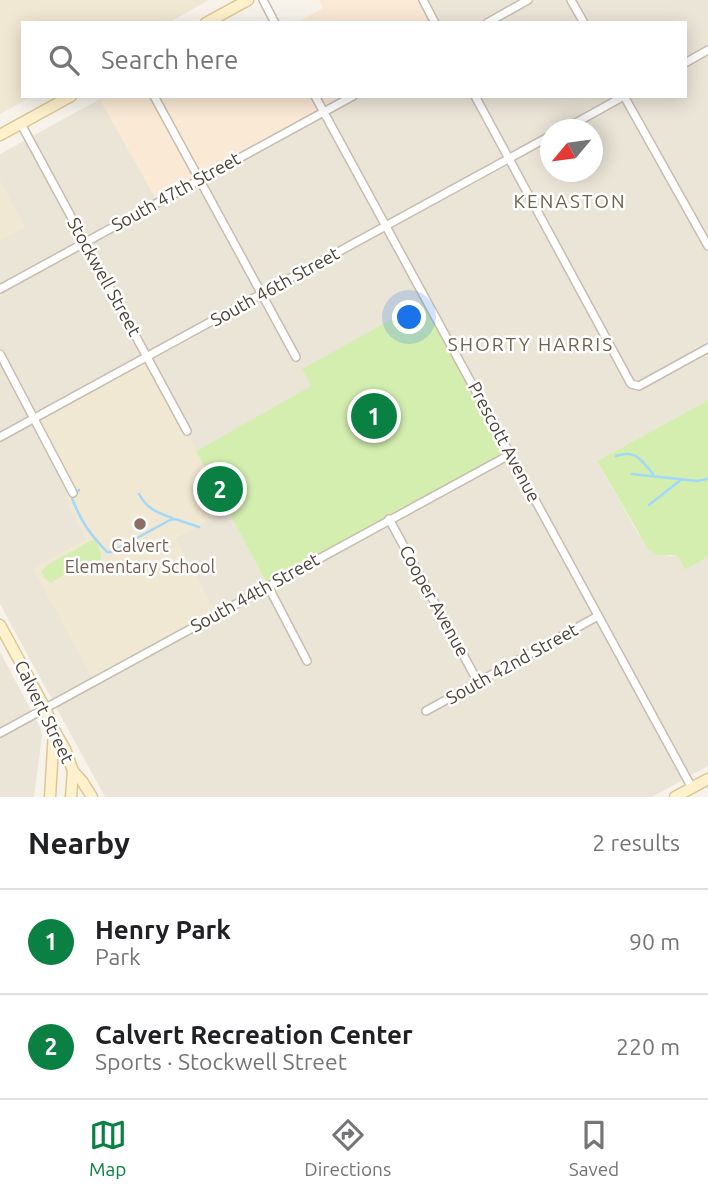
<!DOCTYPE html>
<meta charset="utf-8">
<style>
:root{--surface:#fff;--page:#f6f6f6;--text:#202124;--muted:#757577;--line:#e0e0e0;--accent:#0b8043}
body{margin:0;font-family:Ubuntu,sans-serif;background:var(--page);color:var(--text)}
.compass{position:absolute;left:540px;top:119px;width:63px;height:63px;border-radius:50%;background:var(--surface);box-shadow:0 4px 18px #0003;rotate:241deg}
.you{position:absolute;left:410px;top:318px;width:24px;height:24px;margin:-18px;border:5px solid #fff;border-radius:50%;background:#1a73e8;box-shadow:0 0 0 10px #1a73e833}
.badge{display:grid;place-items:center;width:46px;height:46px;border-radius:50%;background:var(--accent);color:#fff;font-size:23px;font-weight:700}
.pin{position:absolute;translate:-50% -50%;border:4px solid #fff;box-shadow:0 2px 7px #0006}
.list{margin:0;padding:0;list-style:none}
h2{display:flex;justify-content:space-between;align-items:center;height:91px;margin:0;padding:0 28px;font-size:30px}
h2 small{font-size:23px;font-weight:400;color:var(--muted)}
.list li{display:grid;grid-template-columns:46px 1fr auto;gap:21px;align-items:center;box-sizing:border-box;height:105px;padding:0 28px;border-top:2px solid var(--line)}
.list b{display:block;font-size:26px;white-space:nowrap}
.list p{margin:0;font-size:23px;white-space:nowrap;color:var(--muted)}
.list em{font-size:23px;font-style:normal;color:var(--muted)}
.icon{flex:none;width:38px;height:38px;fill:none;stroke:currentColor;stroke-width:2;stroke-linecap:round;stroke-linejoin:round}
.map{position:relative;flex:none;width:708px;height:797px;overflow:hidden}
.search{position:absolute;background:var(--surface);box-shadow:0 4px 18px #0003;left:21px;right:21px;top:21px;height:77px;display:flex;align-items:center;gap:18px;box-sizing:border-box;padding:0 24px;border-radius:0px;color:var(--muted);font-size:26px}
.sheet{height:301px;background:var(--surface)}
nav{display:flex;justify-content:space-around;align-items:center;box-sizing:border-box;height:98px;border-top:2px solid var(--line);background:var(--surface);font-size:19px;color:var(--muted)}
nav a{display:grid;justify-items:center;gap:4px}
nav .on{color:var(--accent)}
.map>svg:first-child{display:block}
.residential{fill:#ebe5d8;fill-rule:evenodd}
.commercial{fill:#fae9d5}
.education{fill:#f1e8d3}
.green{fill:#d4eeb0}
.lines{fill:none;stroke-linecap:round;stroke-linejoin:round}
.stream{stroke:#a2d8f8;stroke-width:2.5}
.street-casing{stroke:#c7bdaf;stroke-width:10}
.secondary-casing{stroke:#dbc796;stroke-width:13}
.street{stroke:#fff;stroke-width:7}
.secondary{stroke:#fff1cc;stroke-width:10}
.education-dot{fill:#8d6e63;stroke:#fff;stroke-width:2.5}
.labels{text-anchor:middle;stroke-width:5;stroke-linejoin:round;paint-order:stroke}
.street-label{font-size:18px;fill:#4c4337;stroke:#fff}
.education-label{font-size:18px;fill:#785e54;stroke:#fff}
.neighbourhood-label{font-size:19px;letter-spacing:2px;fill:#70614d;stroke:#fff}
</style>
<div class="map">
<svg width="708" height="797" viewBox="0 0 708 797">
<rect width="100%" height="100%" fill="#f7f3eb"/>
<g class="residential">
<path d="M430,0H708V400L597,461L639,535L669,556L677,555L685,570L708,557V766L652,797H105L0,604V154L100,99L158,202L353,96H685V23H424L432,18L424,3ZM550,130H592V172H550ZM302,369L389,519L268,586L227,509L175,538L216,615L87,540L65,497L187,431L196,451L312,386Z"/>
<polygon points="0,652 41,729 42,736 34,797 0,797"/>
</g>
<g class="commercial">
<polygon points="319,0 430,0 424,4 432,18 424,23 297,23 323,8"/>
<polygon points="105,96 353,96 158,203 100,99"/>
</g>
<g class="education">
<polygon points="0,0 209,0 168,23 23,23 23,96 33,96 0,114"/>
<polygon points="0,180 25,227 0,240"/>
<polygon points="147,356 227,509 175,538 216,615 94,681 33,569 87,539 64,497 73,493 34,418"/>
</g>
<g class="green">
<polygon points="426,300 511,454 268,586 196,451 311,386 302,369"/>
<polygon points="708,400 708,557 685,570 677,555 658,555 648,549 597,461"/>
<polygon points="92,540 96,541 101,553 101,562 81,572 72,572 65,574 51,583 44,578 42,571 47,565"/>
</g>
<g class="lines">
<g class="stream">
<path d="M616,456C636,449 641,460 653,474"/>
<polyline points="632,474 697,481 708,479"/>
<path d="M79,490L72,498C81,522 90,534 107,552H111L170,520L175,519L199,527"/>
<path d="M139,494C147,509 157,512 172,518"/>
<polyline points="649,505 682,479"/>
</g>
<defs>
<g id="street">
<polyline points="263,0 275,23"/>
<polyline points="423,0 435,23"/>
<polyline points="571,0 584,23"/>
<polyline points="487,23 528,0"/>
<polyline points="685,63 708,50"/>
<polyline points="154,96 296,357"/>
<polyline points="315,96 692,788"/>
<polyline points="475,96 631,384 639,386 708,348"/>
<polyline points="21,124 187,431"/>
<polyline points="563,130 624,96 708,246"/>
<polyline points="0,289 353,96"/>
<polyline points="0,354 73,493"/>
<polyline points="0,437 550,136"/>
<polyline points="389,519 478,682"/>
<polyline points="268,586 307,661"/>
<polyline points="426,711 598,616"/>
<polyline points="0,733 511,454"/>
</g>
<g id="secondary">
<polyline points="206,23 248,0"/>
<polyline points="0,135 71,96"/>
<polyline points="0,625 45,708 54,730 65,749 73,771 82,781 92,797"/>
<polyline points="50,797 54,731"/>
<polyline points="71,797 73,771"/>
<polyline points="675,797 708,779"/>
</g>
</defs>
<use href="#street" class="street-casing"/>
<use href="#secondary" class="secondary-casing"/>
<use href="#street" class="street"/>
<use href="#secondary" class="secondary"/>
</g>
<circle class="education-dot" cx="140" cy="524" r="7"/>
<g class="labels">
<g class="street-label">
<text transform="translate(176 192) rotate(-29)" y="6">South 47th Street</text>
<text transform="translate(104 277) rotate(61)" y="6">Stockwell Street</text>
<text transform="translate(275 287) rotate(-29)" y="6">South 46th Street</text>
<text transform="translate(504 442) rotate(62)" y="6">Prescott Avenue</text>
<text transform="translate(255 593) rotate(-29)" y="6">South 44th Street</text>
<text transform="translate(434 601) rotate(61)" y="6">Cooper Avenue</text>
<text transform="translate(512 664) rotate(-29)" y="6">South 42nd Street</text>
<text transform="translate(44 712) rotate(64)" y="6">Calvert Street</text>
</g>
<g class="education-label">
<text x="140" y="552">Calvert<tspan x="140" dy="21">Elementary School</tspan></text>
</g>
<g class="neighbourhood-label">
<text x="570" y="208">KENASTON</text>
<text x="531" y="351">SHORTY HARRIS</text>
</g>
</g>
</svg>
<svg class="compass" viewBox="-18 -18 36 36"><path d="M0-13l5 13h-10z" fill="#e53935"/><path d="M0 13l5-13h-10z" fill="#757577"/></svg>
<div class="you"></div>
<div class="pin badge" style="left:374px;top:416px">1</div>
<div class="pin badge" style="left:220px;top:489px">2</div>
<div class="search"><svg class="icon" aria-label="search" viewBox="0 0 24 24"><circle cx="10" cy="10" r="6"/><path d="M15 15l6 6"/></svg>Search here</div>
</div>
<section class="sheet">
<h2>Nearby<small>2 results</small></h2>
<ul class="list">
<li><span class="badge">1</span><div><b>Henry Park</b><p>Park</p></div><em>90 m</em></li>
<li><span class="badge">2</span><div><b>Calvert Recreation Center</b><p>Sports · Stockwell Street</p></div><em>220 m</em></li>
</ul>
</section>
<nav>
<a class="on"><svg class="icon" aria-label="map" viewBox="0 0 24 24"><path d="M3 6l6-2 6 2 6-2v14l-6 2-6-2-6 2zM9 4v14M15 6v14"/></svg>Map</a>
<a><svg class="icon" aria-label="directions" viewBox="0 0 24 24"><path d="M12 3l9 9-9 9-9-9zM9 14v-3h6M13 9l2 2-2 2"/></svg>Directions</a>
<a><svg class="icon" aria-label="saved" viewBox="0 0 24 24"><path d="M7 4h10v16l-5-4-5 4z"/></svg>Saved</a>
</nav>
